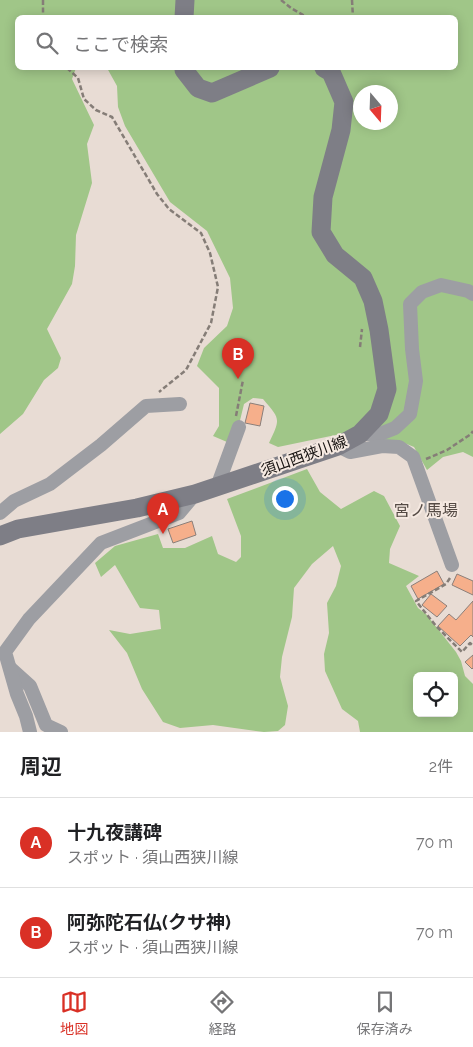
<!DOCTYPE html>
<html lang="ja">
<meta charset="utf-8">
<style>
:root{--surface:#fff;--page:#f6f6f6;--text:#202124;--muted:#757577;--line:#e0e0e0;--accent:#d93025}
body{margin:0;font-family:Raleway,"Noto Sans JP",sans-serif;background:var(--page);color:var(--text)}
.controls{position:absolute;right:15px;bottom:15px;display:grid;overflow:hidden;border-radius:8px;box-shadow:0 2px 12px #0003}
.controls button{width:45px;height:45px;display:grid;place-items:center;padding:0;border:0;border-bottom:1px solid var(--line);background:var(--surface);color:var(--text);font:25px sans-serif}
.compass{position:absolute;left:353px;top:85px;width:45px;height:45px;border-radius:50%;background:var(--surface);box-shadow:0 2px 12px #0003;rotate:161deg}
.you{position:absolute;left:284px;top:498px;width:18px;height:18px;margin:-12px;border:4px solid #fff;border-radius:50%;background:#1a73e8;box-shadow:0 0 0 8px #1a73e833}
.badge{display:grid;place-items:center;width:32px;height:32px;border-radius:50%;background:var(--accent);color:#fff;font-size:16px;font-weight:700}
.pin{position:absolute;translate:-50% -41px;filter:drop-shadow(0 1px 2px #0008)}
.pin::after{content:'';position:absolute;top:26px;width:18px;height:15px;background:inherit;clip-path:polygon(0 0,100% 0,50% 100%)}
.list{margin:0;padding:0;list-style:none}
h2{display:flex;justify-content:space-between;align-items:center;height:65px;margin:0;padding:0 20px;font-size:21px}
h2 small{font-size:16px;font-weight:400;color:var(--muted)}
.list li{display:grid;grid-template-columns:32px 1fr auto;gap:15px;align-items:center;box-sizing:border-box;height:90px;padding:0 20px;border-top:1px solid var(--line)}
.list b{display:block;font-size:19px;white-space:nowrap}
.list p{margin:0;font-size:16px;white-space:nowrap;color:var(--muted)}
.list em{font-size:16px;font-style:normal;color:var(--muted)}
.icon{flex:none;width:28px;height:28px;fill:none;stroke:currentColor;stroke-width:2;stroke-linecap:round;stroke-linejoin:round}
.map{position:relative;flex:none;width:473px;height:732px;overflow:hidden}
.search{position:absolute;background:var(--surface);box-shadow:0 2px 12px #0003;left:15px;right:15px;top:15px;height:55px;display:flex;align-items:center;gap:12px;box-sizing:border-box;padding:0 18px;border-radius:8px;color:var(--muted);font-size:19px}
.sheet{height:245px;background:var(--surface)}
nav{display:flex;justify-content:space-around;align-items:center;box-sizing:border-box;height:70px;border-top:1px solid var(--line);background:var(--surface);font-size:14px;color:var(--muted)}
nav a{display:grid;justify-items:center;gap:2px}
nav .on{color:var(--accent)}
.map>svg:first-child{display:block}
.green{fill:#a0c688;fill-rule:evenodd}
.building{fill:#f6af8b;stroke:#8b7f7a}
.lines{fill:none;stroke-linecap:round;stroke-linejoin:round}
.path{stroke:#857d77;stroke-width:2.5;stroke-dasharray:5 2.5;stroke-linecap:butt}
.minor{stroke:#9d9ea3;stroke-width:14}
.secondary{stroke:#7e7e86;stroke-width:19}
.labels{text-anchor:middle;stroke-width:4;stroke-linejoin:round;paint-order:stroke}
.street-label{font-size:15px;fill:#161210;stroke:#f5e9e1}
.neighbourhood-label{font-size:16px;fill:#554b45;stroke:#f5e9e1}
</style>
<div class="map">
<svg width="473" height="732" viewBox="0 0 473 732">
<rect width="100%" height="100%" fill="#e8dcd4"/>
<g class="green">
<path d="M0,0H473V457L463,452L443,457L427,470L414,447L397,440L377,442L350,432L278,447L269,443C281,418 280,419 263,399L253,398L244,404L234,445L213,436L219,426V388L197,366L204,348L227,326L233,308L230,278L207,231L170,202L125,126L118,107L117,86L107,68H456V18H18V68H76L72,79L94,125L87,144L92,183L76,235L75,266L72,284L47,329L61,358L58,368L44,380L23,414L0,434ZM360,92H390V122H360Z"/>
<path d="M307,469L320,492L341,509L374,491L384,496L400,526L390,549L389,563L419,576L406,586L418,608L426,614L456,652L461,661L465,676L473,684V732H360L358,721L342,709L325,671L324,654L329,633L327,603L336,586L341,566L333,546L312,564L294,588L292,617L282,657L280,677L288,706L285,725L278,731L264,732L213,725L180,728L163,722L142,689L127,653L109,630L130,634L161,629L159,610L140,608L115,565L101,577L95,563L115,546L158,534L163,548H185L212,536L218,554L236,562L241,557V536L227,499ZM417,676H454V713H417Z"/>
</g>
<g class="building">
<polygon points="250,403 264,406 260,426 245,423"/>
<polygon points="192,521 196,535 173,543 168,529"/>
<polygon points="437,571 444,584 418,599 411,586"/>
<polygon points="457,574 473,581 473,595 452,585"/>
<polygon points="431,594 447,606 437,617 422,605"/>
<polygon points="473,601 473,637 471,635 460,646 438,626 449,614 456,620"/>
<polygon points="473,655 473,668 472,669 465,662"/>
</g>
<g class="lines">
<g class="path">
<polyline points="43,0 43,18"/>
<polyline points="281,0 291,8 308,18"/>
<polyline points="352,0 353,18"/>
<polyline points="67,68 78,78 84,99 96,110 112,117 157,194 169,209 201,233 210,253 218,287 211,323 186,370 159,392"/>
<polyline points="360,347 362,329"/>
<polyline points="236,416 243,380"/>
<polyline points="426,459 447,450 471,434 473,431"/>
<polyline points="450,578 446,584 416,601 436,626 462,652 470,643 473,646"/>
</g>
<g class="minor">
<polyline points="360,434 380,434 395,428 410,414 416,381 412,349 410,304 422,292 441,285 468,291 473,294"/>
<polyline points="338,446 350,452 382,446 399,447 413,457 452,565"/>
<polyline points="217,487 239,427"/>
<polyline points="0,513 14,501 50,484 101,445 146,406 180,404"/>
<polyline points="10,668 30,686 46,725 61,732"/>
<polyline points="30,732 26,716 17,694 5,652 29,619 101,543 179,513 195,494"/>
</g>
<g class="secondary">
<polyline points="184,18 185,0"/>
<polyline points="184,68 184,70 198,88 212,93 270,68"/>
<polyline points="0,536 18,529 137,508 195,494 338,446 360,434 379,414 387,389 379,330 373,301 363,278 335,255 321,232 323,197 341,130 344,102 331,72 324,68"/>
</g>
</g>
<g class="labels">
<g class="street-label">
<text transform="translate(304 456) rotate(-20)" y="5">須山西狭川線</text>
</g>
<g class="neighbourhood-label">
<text x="426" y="516">宮ノ馬場</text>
</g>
</g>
</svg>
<div class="controls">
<button><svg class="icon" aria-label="locate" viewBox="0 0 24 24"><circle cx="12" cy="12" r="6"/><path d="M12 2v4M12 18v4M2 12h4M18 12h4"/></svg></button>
</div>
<svg class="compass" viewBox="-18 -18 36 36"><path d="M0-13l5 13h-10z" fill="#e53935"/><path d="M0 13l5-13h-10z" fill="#757577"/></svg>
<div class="you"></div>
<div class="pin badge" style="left:163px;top:534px">A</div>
<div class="pin badge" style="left:238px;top:379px">B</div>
<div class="search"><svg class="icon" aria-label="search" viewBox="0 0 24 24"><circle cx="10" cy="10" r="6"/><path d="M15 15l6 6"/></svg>ここで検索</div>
</div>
<section class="sheet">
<h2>周辺<small>2件</small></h2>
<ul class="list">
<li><span class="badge">A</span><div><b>十九夜講碑</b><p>スポット · 須山西狭川線</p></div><em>70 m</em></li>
<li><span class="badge">B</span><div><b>阿弥陀石仏(クサ神)</b><p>スポット · 須山西狭川線</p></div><em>70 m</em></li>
</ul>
</section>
<nav>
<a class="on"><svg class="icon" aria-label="map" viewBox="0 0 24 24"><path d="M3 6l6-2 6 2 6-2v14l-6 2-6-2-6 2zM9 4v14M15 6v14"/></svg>地図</a>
<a><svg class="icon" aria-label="directions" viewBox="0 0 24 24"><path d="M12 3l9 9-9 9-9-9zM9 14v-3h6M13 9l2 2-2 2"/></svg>経路</a>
<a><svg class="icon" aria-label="saved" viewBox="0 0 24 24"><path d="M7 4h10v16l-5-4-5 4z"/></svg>保存済み</a>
</nav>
